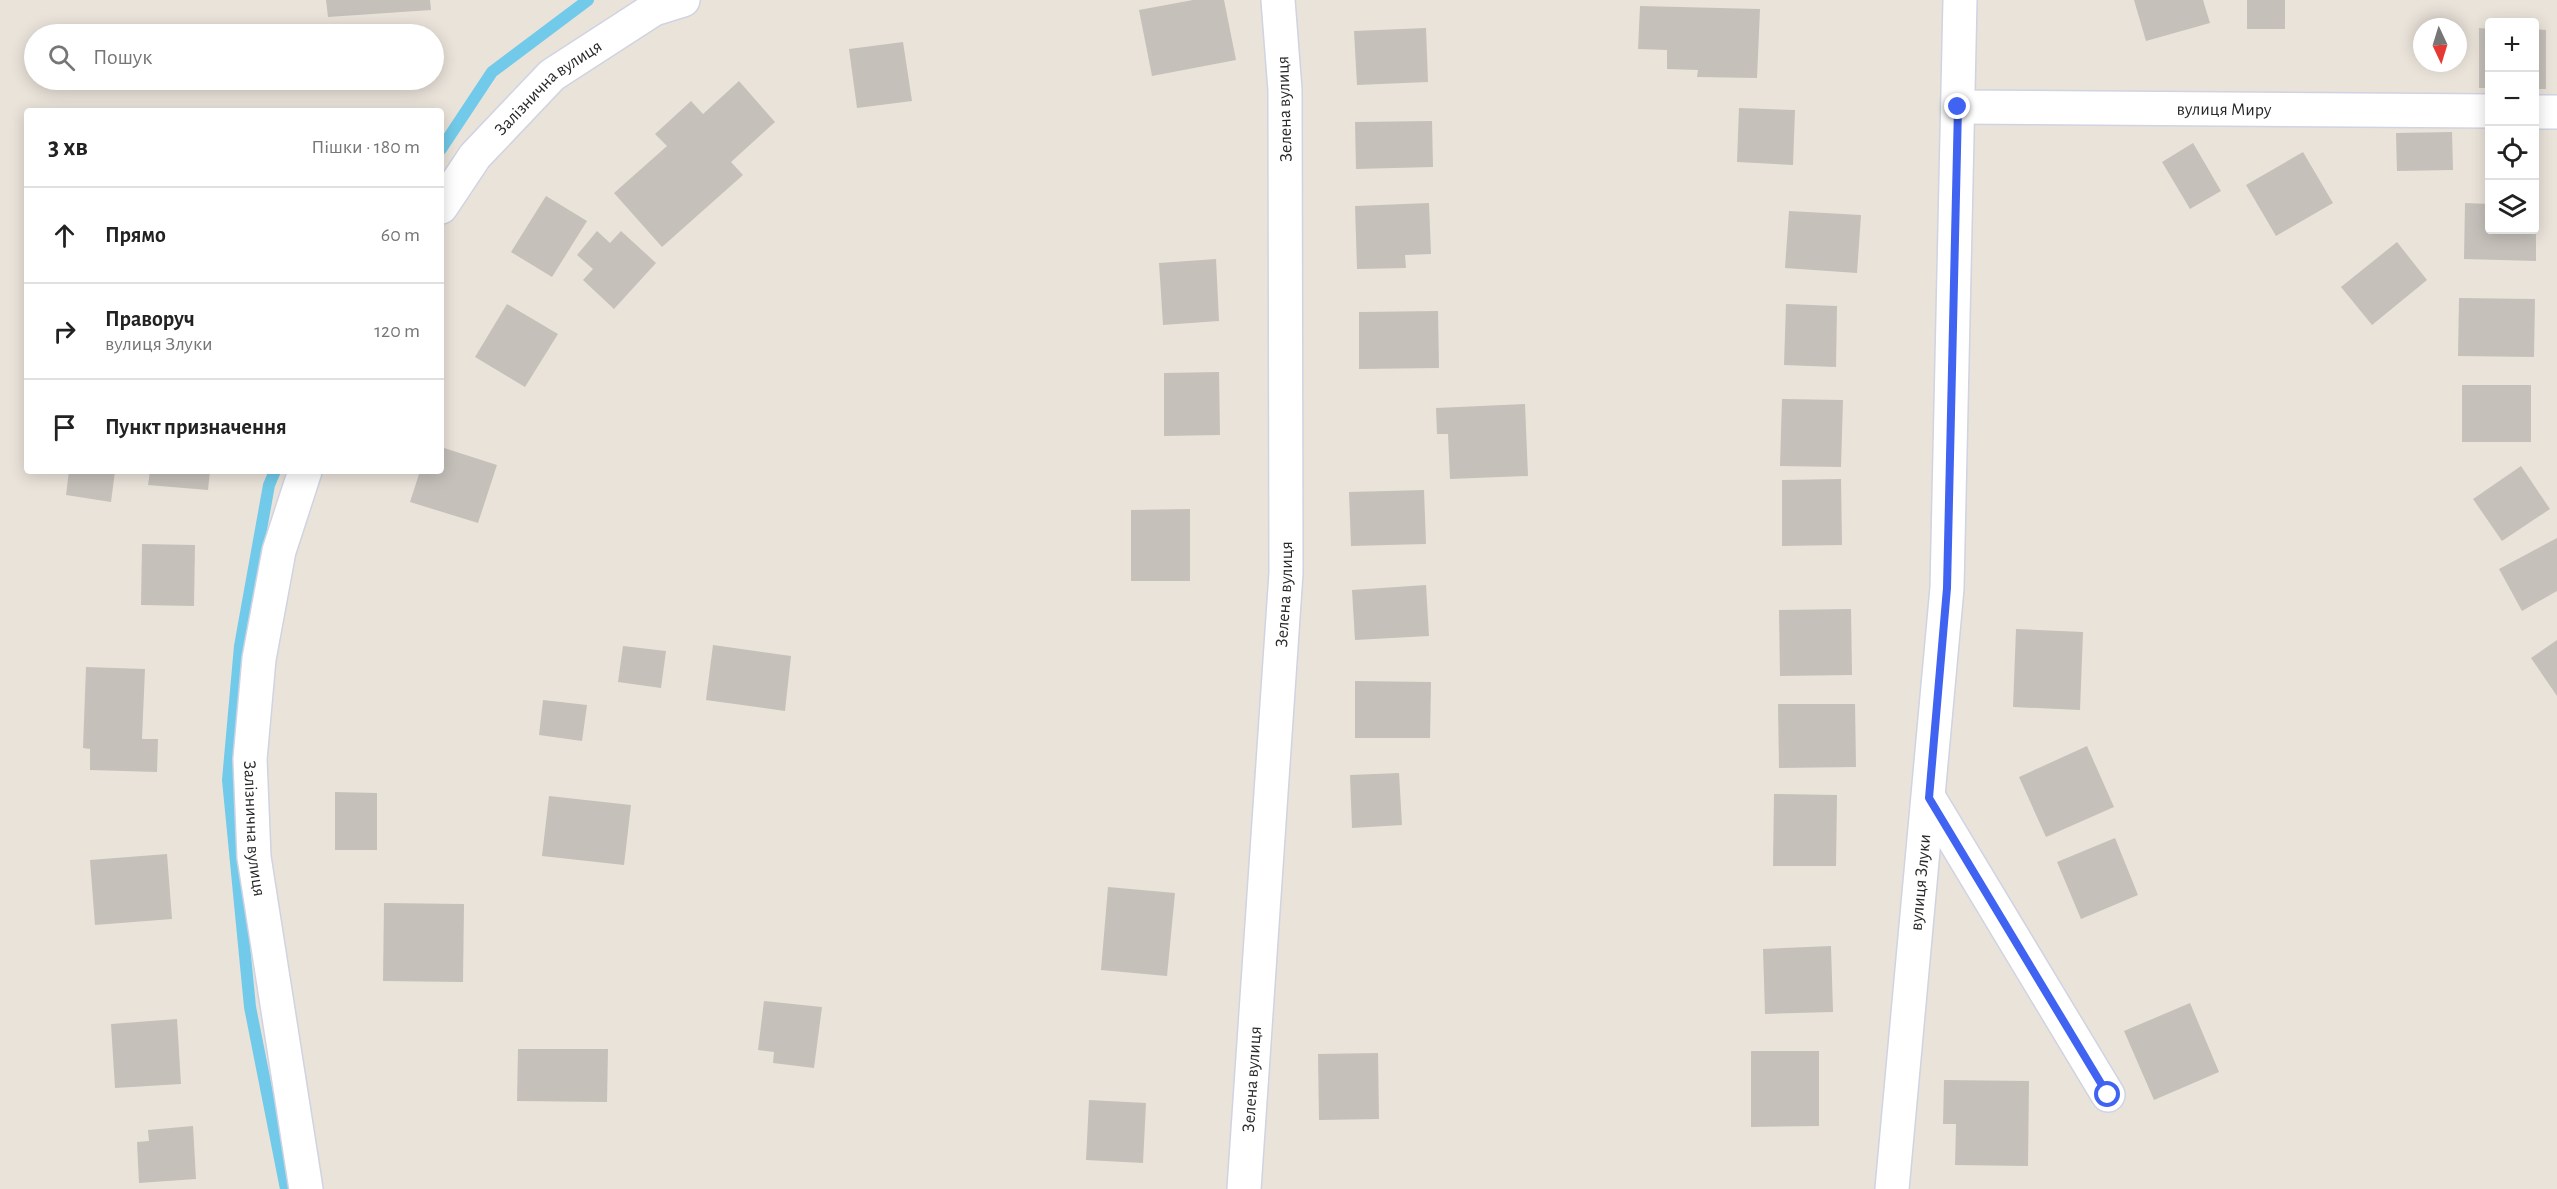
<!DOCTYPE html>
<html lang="uk">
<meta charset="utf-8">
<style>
:root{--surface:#fff;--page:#f2f2f2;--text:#222;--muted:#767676;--line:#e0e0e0}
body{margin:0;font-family:"Alegreya Sans",sans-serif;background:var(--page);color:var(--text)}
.controls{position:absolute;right:18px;top:18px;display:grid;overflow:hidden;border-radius:6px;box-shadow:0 3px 15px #0003}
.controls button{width:54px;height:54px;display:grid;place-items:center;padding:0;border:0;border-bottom:2px solid var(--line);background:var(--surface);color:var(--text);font:30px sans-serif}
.compass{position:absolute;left:2413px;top:18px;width:54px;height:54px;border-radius:50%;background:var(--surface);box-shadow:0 3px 15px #0003;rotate:176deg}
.stop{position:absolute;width:18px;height:18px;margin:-14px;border:4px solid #4063f2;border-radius:50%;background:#fff}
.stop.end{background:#4063f2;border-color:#fff;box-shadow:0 2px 6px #0008}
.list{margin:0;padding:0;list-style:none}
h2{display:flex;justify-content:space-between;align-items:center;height:78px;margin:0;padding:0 24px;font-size:26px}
h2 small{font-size:20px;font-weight:400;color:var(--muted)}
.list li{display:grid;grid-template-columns:39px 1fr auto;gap:18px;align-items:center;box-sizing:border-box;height:96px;padding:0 24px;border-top:2px solid var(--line)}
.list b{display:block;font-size:22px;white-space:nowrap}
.list p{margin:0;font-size:20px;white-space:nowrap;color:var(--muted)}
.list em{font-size:20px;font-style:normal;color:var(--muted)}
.icon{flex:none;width:33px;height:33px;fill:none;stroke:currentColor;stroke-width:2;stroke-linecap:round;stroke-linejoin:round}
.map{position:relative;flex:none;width:2557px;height:1189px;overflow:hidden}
.search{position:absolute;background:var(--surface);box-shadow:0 3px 15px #0003;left:24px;top:24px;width:420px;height:66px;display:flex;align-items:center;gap:15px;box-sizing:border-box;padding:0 21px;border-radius:33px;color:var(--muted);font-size:22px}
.panel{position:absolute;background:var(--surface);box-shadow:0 3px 15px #0003;left:24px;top:108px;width:420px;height:366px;border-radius:6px}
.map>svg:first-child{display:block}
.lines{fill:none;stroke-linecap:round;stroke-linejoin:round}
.stream{stroke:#71cae9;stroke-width:12}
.building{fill:#c5c0ba}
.minor-casing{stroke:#d0d3e1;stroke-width:36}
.minor{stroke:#fff;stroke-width:33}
.route{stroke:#4063f2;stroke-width:8}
.labels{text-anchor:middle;stroke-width:4.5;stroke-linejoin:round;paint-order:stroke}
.street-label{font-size:18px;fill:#282828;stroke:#fff}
</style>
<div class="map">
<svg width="2557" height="1189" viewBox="0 0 2557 1189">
<rect width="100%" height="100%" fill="#eae3da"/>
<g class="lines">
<g class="stream">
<polyline points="441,149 492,72 588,0"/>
<polyline points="275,471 269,485 240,646 228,780 250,1007 286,1189"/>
</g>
</g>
<g class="building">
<polygon points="326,0 430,0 431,10 328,17"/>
<polygon points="1193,0 1224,0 1236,60 1152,76 1139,10"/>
<polygon points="2134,0 2203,0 2210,23 2146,41"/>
<rect x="2247" y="0" width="38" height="29"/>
<polygon points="1640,6 1760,9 1757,78 1697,77 1698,70 1667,69 1667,50 1638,49"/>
<polygon points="1426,28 1428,82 1357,85 1354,31"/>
<polygon points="2479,28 2490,29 2490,88 2479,88"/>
<polygon points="2534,29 2546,30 2546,89 2534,89"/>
<polygon points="903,42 912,101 857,108 849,49"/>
<polygon points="739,81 775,122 731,162 743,175 662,247 614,193 667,146 655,134 691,101 703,114"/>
<polygon points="1739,108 1795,110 1793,165 1737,162"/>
<polygon points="1432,121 1433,167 1356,169 1355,122"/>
<polygon points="2452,132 2453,170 2397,171 2396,133"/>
<polygon points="2193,143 2221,191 2190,209 2162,162"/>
<polygon points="2303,152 2333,203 2276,236 2246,185"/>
<polygon points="546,196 587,221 552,277 511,252"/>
<polygon points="1429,203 1431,254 1405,255 1406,268 1357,269 1355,206"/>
<polygon points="2465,203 2490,204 2490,230 2536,230 2536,261 2464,259"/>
<polygon points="1789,211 1861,215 1857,273 1785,268"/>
<polygon points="597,231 610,243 621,231 656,263 614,309 583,280 593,269 577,255"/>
<polygon points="2397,242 2427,280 2372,325 2341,287"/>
<polygon points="1216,259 1219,321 1163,325 1159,263"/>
<polygon points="2459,298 2535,299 2534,357 2458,356"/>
<polygon points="507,304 558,334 525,387 475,357"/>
<polygon points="1786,304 1837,306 1836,367 1784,365"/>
<polygon points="1438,311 1439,368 1359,369 1359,312"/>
<polygon points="1219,372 1220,435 1164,436 1164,373"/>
<rect x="2462" y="385" width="69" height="57"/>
<polygon points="1782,399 1843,400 1841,467 1780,466"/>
<polygon points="1525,404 1528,476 1450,479 1448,434 1437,434 1436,408"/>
<polygon points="441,447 497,465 478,523 410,502 420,471 441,471"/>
<polygon points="2521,466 2550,509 2502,541 2473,499"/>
<polygon points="69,471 115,471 111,502 66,495"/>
<polygon points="150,471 210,471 208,490 148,485"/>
<polygon points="1841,479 1842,545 1782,546 1782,480"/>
<polygon points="1424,490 1426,544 1351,546 1349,492"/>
<polygon points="1190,509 1190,581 1131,581 1131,510"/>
<polygon points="2557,538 2557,591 2522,611 2499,569"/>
<polygon points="142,544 195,545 194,606 141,605"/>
<polygon points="1426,585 1429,636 1355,640 1352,590"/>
<polygon points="1851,609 1852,675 1780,676 1779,610"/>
<polygon points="2016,629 2083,632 2080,710 2013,707"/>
<polygon points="2557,640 2557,696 2531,658"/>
<polygon points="713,645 791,656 785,711 706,700"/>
<polygon points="623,646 666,651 661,688 618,682"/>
<polygon points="86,667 145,669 142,739 158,739 157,772 90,770 90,749 83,748"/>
<polygon points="1355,681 1431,682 1430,738 1355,738"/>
<polygon points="543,700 587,705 582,741 539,735"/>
<polygon points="1778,704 1855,704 1856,767 1779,768"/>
<polygon points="2087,746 2114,807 2046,837 2019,777"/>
<polygon points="1399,773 1402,825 1352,828 1350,775"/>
<polygon points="335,792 377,793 377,850 335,850"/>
<polygon points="1774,794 1837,795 1836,866 1773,866"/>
<polygon points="549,796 631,805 624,865 542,856"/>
<polygon points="2115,838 2138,895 2081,919 2057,862"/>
<polygon points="167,854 172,919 95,925 90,860"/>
<polygon points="1108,887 1175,893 1167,976 1101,970"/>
<polygon points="384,903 464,904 463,982 383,981"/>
<polygon points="1831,946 1833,1012 1765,1014 1763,949"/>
<polygon points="764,1001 822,1007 814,1068 773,1063 774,1052 758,1050"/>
<polygon points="2190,1003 2219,1072 2154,1100 2124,1031"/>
<polygon points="177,1019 181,1084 115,1088 111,1024"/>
<polygon points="518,1049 608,1049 607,1102 517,1101"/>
<polygon points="1751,1051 1819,1051 1819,1126 1751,1127"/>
<polygon points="1378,1053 1379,1119 1319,1120 1318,1054"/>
<polygon points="1944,1080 2029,1081 2028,1166 1955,1165 1956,1124 1943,1124"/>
<polygon points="1089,1100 1146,1103 1143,1163 1086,1160"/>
<polygon points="193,1126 196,1179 139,1183 137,1142 149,1141 148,1130"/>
</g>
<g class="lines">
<defs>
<g id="minor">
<path id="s1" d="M1958,107L2490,111"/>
<polyline points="2534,112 2557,112"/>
<path id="s2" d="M441,207L475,156L552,75L654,9L683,0"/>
<path id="s3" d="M305,471L279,551L259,659L250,759L254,857L306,1189"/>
<polyline points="1929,798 2108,1095"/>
<path id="s4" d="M1244,1189L1286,573L1285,90L1278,0"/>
<path id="s5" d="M1892,1189L1947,588L1960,0"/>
</g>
</defs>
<use href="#minor" class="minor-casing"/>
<use href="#minor" class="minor"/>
</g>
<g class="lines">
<polyline class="route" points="1958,107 1947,588 1929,798 2108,1095"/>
</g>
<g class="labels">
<g class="street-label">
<text dy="6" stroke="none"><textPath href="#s2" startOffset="162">Залізнична вулиця</textPath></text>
<text transform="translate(1284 109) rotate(-92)" y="6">Зелена вулиця</text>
<text dy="6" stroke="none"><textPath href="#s1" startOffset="266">вулиця Миру</textPath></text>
<text dy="6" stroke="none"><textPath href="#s4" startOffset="596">Зелена вулиця</textPath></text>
<text dy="6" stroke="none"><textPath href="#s3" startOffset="364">Залізнична вулиця</textPath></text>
<text dy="6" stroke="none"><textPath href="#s5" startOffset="308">вулиця Злуки</textPath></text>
<text dy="6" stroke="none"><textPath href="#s4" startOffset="110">Зелена вулиця</textPath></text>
</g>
</g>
</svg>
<div class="controls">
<button>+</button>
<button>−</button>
<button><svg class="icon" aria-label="locate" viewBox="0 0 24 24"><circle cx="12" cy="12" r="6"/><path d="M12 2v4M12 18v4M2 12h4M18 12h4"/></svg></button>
<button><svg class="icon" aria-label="layers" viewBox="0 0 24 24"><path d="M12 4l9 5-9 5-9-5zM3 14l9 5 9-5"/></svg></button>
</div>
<svg class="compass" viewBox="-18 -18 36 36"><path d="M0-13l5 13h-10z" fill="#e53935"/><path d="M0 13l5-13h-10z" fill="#767676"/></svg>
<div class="stop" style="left:2108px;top:1095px"></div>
<div class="stop end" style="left:1958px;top:107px"></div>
<div class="search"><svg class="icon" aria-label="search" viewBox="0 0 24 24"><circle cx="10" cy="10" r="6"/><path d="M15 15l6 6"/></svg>Пошук</div>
<section class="panel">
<h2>3 хв<small>Пішки · 180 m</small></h2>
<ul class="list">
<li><svg class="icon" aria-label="ahead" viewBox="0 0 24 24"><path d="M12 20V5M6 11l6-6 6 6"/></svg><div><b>Прямо</b></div><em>60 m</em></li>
<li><svg class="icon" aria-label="right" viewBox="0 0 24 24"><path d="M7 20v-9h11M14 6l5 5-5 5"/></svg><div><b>Праворуч</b><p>вулиця Злуки</p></div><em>120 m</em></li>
<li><svg class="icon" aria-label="arrive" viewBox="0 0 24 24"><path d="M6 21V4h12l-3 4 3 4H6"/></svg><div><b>Пункт призначення</b></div></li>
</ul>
</section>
</div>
